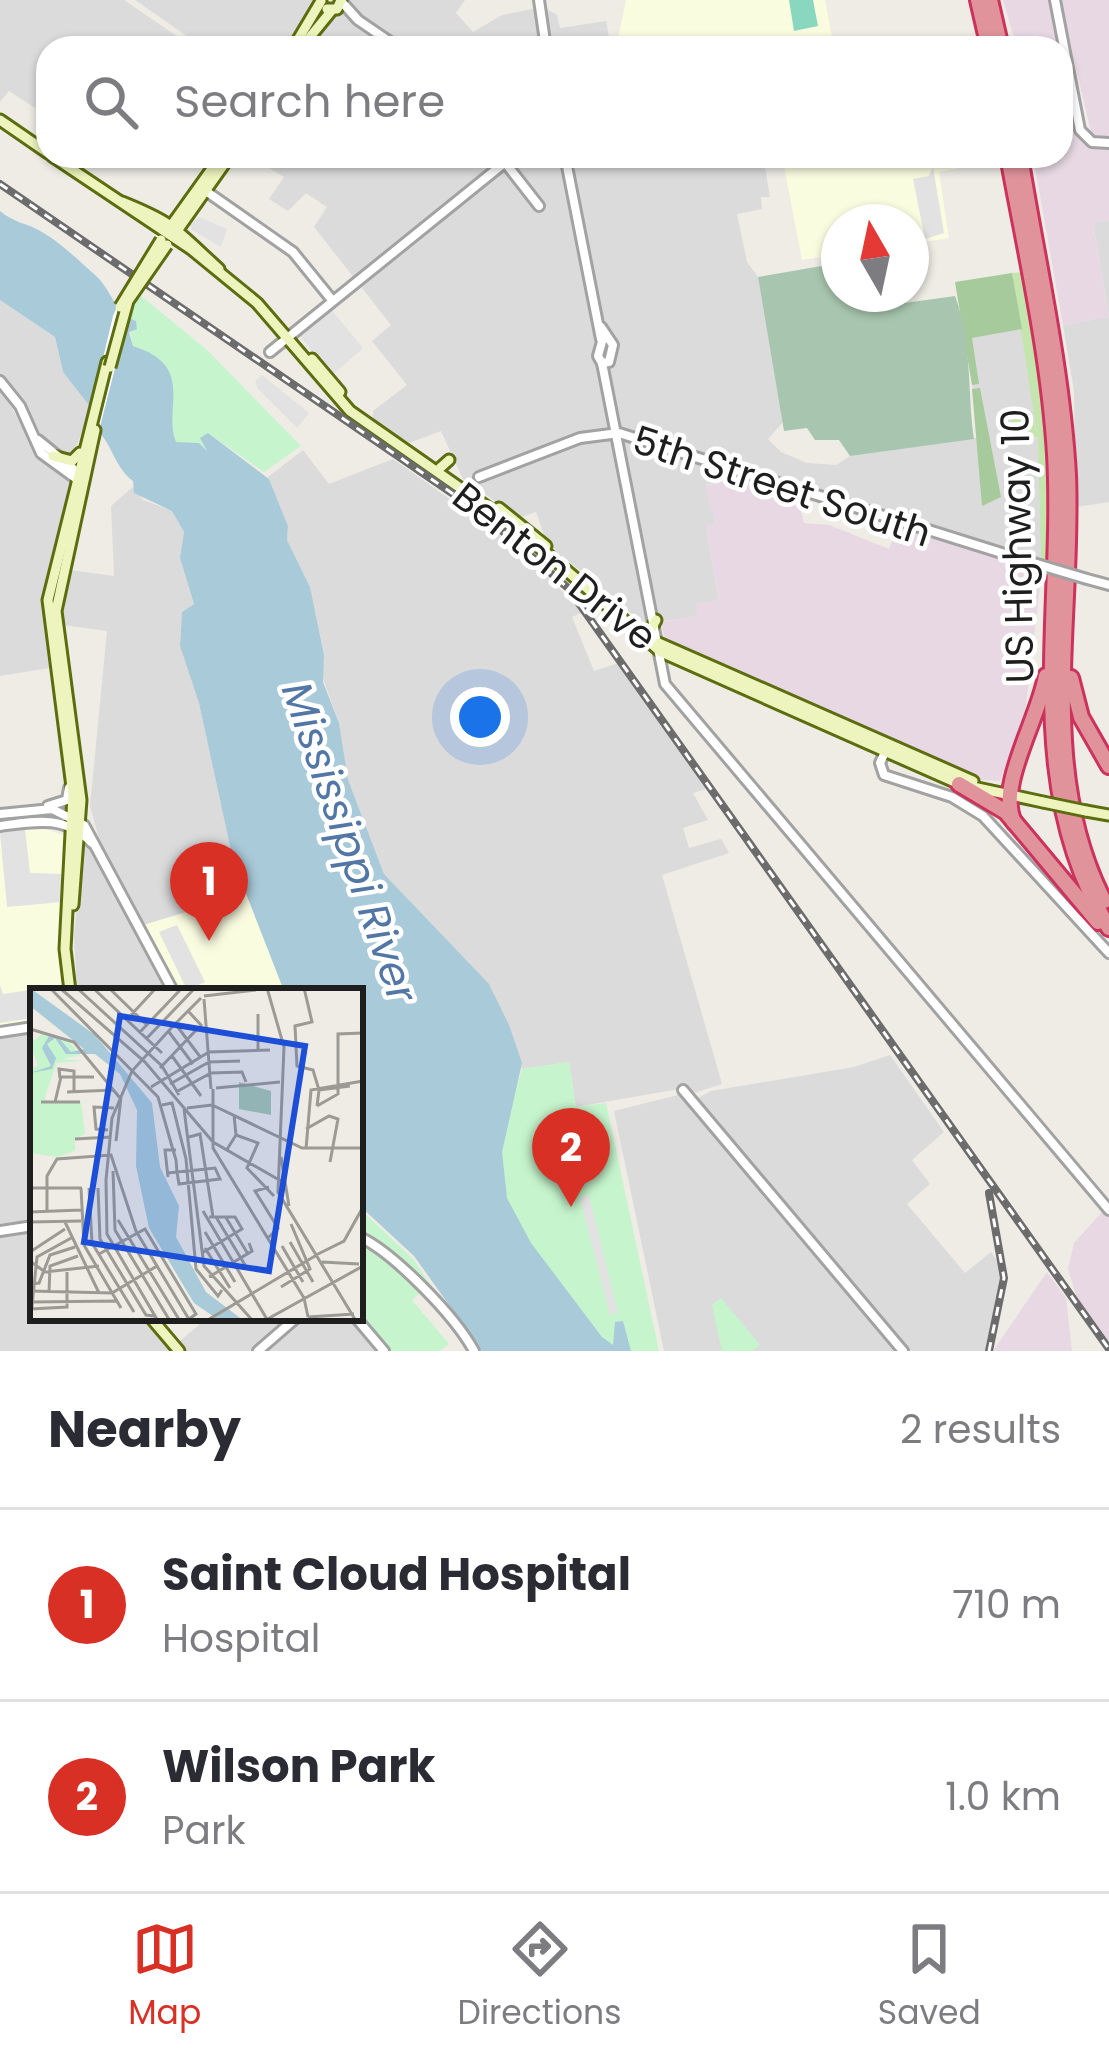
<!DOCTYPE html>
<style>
:root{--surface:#fff;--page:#f2f2f3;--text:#2b2b33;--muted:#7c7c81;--line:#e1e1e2;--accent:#d93025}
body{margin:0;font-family:Poppins,sans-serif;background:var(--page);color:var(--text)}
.compass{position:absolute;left:821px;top:204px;width:108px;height:108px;border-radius:50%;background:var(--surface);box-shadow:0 3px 9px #0004;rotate:351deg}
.you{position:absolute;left:480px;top:717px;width:42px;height:42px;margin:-30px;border:9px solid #fff;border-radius:50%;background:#1a73e8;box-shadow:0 0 0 18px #1a73e833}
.badge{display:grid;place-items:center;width:78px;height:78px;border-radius:50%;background:var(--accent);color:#fff;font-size:39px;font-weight:700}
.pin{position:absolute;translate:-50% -99px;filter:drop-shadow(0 3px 6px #0008)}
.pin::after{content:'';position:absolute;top:63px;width:42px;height:36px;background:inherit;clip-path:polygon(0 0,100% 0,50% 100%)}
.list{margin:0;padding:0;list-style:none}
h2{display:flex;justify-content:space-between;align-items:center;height:156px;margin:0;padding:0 48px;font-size:51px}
h2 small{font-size:39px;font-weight:400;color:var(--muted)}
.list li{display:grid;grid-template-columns:78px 1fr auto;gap:36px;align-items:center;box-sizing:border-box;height:192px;padding:0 48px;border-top:3px solid var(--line)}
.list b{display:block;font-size:45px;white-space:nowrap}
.list p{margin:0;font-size:39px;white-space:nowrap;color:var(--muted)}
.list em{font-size:39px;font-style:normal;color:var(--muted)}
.icon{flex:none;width:66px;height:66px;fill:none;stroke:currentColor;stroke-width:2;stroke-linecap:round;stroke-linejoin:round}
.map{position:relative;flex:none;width:1109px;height:1351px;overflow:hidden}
.search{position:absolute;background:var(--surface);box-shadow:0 3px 9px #0004;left:36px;right:36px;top:36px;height:132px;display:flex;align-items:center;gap:30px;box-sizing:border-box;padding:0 42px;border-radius:36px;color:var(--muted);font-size:45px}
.sheet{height:540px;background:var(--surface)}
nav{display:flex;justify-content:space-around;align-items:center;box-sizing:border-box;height:168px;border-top:3px solid var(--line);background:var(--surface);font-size:33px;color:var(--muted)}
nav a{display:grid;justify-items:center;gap:6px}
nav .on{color:var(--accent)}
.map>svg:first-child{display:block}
.residential{fill:#dcdbdb}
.industrial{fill:#e7d8e3}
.education{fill:#fafce0}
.grass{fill:#c5e5af}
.forest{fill:#a7ca9d}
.cemetery{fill:#a8c6af}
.park{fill:#c6f5cd}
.pitch{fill:#8ad7bf}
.parking{fill:#e2e2e2}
.water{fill:#a9cad9}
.pier{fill:#fff}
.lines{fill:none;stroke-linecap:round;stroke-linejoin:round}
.tertiary-casing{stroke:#a2a2a2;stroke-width:14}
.secondary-casing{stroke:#5b6d0e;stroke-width:15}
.motorway-casing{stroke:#cc325b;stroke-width:20}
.tertiary{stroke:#fff;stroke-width:8}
.secondary{stroke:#edf4bd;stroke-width:9}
.motorway{stroke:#e0939b;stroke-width:14}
.rail-casing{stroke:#6c6c6c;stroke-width:8}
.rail{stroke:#fff;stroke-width:3;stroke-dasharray:9;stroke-linecap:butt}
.tertiary-bridge-casing{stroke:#a2a2a2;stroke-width:14;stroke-linecap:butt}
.secondary-bridge-casing{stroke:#5b6d0e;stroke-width:15;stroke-linecap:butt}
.tertiary-bridge{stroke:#fff;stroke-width:8}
.secondary-bridge{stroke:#edf4bd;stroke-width:9}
.labels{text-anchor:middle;stroke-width:9;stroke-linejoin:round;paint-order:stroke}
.street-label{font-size:39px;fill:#1e1e1e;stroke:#fff}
.water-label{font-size:42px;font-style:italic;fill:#5276a6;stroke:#fff}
.inset-road{fill:none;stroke:#9b9a95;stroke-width:3}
.view{fill:#1d4ed8;fill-opacity:0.15;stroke:#1d4ed8;stroke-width:6}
.inset-edge{fill:none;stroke:#1e1e1e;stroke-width:6}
</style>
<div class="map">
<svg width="1109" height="1351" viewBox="0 0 1109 1351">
<rect width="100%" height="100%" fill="#eeece5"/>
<g class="residential">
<polygon points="0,0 124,0 194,48 48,48 48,90 35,108 9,91 0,102"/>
<polygon points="135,0 319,0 291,48 204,48"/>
<polygon points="345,0 465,0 456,13 473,32 502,15 543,7 557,15 560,28 606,21 611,48 304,48"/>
<polygon points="249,156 763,156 770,197 761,197 762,209 737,214 747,262 758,277 783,422 768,439 781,452 807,463 836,465 850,456 980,437 965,339 1022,329 1041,461 1041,562 927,530 716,459 718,483 706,485 716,523 706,526 719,600 698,616 644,624 547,543 536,512 519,518 463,479 441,431 409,443 373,419 373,411 407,385 372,341 391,325 314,227 327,207 306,193 288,211 269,199 284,177"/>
<polygon points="1109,220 1109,502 1076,507 1074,391 1063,325 1109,317 1093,223"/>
<polygon points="0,300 55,337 63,372 91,408 72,458 49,449 23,403 0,377"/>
<polygon points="0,387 36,451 72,479 45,595 49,668 0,676"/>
<polygon points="303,450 329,484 393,459 515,545 583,612 572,617 594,671 619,663 709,788 693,793 708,820 683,828 689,848 721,839 729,853 662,875 722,1084 691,1094 685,1088 576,1107 569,1062 522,1069 491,987 384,874 347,780 339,723 322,676 324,655 310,587 287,540 288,526 268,477"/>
<polygon points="133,487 143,500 173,511 184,533 180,558 194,604 182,612 180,646 199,703 233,860 248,893 144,925 100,842 90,806 107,631 63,625 63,616 70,570 114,576 111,506"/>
<polygon points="84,840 96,854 170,991 77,991 74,936"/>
<polygon points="33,1030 33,1223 0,1228 0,1035"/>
<polygon points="890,1055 944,1132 912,1160 930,1184 907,1204 965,1273 991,1252 1001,1266 997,1317 987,1351 907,1351 696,1099 711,1091 854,1067"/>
<polygon points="682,1094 898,1351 664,1351 614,1111"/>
<polygon points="33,1230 33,1318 148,1318 176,1351 0,1351 0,1234"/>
<polygon points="207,1318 351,1318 379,1351 183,1351 180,1341"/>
</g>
<g class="industrial">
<polygon points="1003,0 1051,0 1060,48 1017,48"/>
<polygon points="1060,0 1109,0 1109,220 1093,224 1109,317 1063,325 1033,156 1061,156 1061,51 1078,135 1084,143 1092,136"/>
<polygon points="714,464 795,487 804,523 829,525 889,549 898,525 1042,570 1025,713 1000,781 982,780 666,641 660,622 697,616 696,604 719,599 706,525 716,523 705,486 718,483"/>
<polygon points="1104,1210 1109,1216 1109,1341 1077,1298 1068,1269 1074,1243"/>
<polygon points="1047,1272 1066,1298 1072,1351 993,1351"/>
</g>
<g class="education">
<polygon points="626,0 825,0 834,48 616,48"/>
<polygon points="782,156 995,156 995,161 939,172 949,238 911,244 911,222 839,222 839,254 802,260"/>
<polygon points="43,828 66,836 63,991 33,991 33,1022 0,1027 0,833"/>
<polygon points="248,893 284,991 178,991 144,925"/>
</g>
<polygon class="grass" points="1023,272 1047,415 1052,564 1041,562 1038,437 1013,440 1010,420 1033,417 1037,434 1012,273"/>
<g class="forest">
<polygon points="1012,273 1022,329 972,338 979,384 972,385 955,282"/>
<polygon points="859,294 903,294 905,303 862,309"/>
<polygon points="980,388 1001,497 982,506 972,389"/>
</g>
<path class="cemetery" d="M839,263V294H859L862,309L955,296C973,344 967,393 974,439L850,456L839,440H815L807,428L784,431L758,277Z"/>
<g class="park">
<path d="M140,295L207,350L301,446L264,472L208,433L203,440L207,451L199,443L176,442C163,412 190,365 133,346C129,324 126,315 140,295Z"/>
<path d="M569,1062L576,1107L606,1103L659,1351H631L616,1337L612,1345L606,1342C574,1298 511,1233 502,1179C497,1144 512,1102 522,1069Z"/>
<polygon points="360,1209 414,1260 430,1284 412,1300 449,1344 440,1351 388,1351 360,1317"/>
<polygon points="721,1298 760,1345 752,1351 722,1351 712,1305"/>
</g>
<polygon class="pitch" points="789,0 813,0 818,26 794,31"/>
<g class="parking">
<polygon points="933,167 944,233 925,239 913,179 929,176"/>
<polygon points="199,217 227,229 221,247 192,230 190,225"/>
<polygon points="330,308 363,348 331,376 300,336"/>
<polygon points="262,375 309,413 297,428 258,389 255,381"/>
<polygon points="25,829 30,873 63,874 61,902 7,907 0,833"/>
<polygon points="177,925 205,982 187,990 159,932"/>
<polygon points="0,985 3,994 30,990 33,1018 0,1023"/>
<polygon points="589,1195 618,1313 610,1315 580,1198"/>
</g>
<path class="water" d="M0,211C14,223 27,223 42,232C61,243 78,260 94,274C112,289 113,312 136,321L137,329L129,332L133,346C197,366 162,409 176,442L199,443L207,451L200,438L208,433L269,479L288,526L287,540L310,587L324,655L323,682L339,723L348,780L384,874L489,984L509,1025L522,1063L502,1152L507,1198L531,1243L602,1337L613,1345L615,1322L623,1321L631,1351H482L414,1256L360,1206V991H284L233,860L199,703L180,646L182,612L194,604L180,558L184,532L172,511L134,493L133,481C110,464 112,432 84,423L91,408L63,372L55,337L0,300Z"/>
<polygon class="pier" points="158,238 172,248 130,310 96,442 90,413 113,316 127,283"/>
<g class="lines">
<defs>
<g id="tertiary">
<polyline points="539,0 546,48"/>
<polyline points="1055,0 1080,130 1092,142 1109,143"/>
<polyline points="341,1 358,20 399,48"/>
<polyline points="500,156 539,206"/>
<polyline points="565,156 601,339"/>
<polyline points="203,189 293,252 332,300"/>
<polyline points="601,327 613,345 609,362 602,363"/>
<polyline points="270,352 513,156"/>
<polyline points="602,363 665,684 1109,1210"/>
<polyline points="602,363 598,356 603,338"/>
<polyline points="0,381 20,406 41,453 78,480"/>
<polyline points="38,440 81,475"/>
<polyline points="479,477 580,438 619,433 1040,565"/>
<polyline points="1087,579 1109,585"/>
<polyline points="886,750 880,763 884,775 952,797 983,816 1109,953"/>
<polyline points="48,806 67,800 69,788"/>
<polyline points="0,814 52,809 84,825 173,991"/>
<path d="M0,826C36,821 65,815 92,843"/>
<polyline points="0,1032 33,1027"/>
<polyline points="683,1090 903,1351"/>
<polyline points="0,1231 33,1226"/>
<path d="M360,1237C395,1254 455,1316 474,1351"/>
<polyline points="356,1318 384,1351"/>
<polyline points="258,1351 296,1318"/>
</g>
<g id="secondary">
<polyline points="327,9 337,9 341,0"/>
<polyline points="293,48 321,1"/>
<polyline points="301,48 332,10"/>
<polyline points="0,120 48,153"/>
<polyline points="52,156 191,249 257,303 350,411 516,527 661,652 959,784 1043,802"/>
<path d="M122,202C177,224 177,231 219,269"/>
<polyline points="168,230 221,156"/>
<polyline points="177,231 230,156"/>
<polyline points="312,359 340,392"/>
<polyline points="53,456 72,461 80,453"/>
<polyline points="440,468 449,460"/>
<polyline points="499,508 546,546"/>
<polyline points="641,630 651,629 656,620"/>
<polyline points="659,643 973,781"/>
<polyline points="1086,811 1109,815"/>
<polyline points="73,905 81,800 56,611 95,430"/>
<polyline points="70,991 65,949 73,795 48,600 107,362"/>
<polyline points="151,1318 179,1351"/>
</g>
<g id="motorway">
<polyline points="978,0 989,48"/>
<polyline points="990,0 1001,48"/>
<path d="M1008,156C1026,254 1049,355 1055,454C1064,615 1020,783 1109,928"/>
<path d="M1020,156C1037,261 1062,368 1068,475C1074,617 1036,769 1104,901"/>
<polyline points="1071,678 1081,717 1109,766"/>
<polyline points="959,784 1006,812 1098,922"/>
<path d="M1014,822C996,787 1039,718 1046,676"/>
</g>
</defs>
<use href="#tertiary" class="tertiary-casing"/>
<use href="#secondary" class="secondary-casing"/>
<use href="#motorway" class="motorway-casing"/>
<use href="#tertiary" class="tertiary"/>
<use href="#secondary" class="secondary"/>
<use href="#motorway" class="motorway"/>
<defs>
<g id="rail">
<polyline points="0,184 484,515 568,588 1109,1349"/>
<polyline points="989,1351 1004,1278 989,1193"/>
</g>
</defs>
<use href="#rail" class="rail-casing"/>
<use href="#rail" class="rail"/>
<defs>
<polyline id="tertiary-bridge" points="1040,565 1087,579"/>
<g id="secondary-bridge">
<polyline points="120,307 161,240"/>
<polyline points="110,367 128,301 167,245"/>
<polyline points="1043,802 1086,811"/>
</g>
</defs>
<use href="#tertiary-bridge" class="tertiary-bridge-casing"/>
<use href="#secondary-bridge" class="secondary-bridge-casing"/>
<use href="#tertiary-bridge" class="tertiary-bridge"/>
<use href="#secondary-bridge" class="secondary-bridge"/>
</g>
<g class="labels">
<g class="street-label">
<text transform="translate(782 486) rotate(18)" y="14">5th Street South</text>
<text transform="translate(1017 546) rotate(-91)" y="14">US Highway 10</text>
<text transform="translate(555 566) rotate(38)" y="14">Benton Drive</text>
</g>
<g class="water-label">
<text transform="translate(350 842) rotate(71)" y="15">Mississippi River</text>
</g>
</g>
<g transform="translate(30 988)">
<rect width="333" height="333" fill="#eeece5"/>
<path d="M209,94L241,103V127L209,121Z" fill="#a8c6af"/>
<path d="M13,45L37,51L50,67L33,71L53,73L27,75L15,108L16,114L51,113L55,146L45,151V163L28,169L0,165V81L8,77L0,56Z" fill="#c6f5cd"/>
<path d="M0,0L65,47L122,115L130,179L149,218L146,249L176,304L214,333H190L164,315L119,240L106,178L107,122L90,86L65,66H36L25,50L17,56L26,70L22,81L0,85L21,78L12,60L19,48L28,49L41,64L54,61L0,18Z" fill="#a9cad9"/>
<path class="inset-road" d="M20,0L128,109L143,162L146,172L147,184L149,196L190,191L185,180L167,182L147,184L138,185M30,0L115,74L183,154L251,193M47,0L132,78L149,107M63,0L132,65M79,0L117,37M237,0L254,59L248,204L326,333M274,0L282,34L265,38L267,78L283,82L289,102M174,8L226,2M174,11L181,101M228,26V62M101,27L126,0M145,36L171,10M147,38L171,70M0,41L44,54L90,110M110,44L152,0M139,44L163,76M117,50L165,0M142,68L171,108M130,80L171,37L159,24M30,90L29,81L44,83V104M140,96L179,74L210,73M121,99L179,64L240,62M186,100L250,94M183,101V160L274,310L278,329M37,104L84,102M146,104L181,85L212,84L216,94M11,114H50M25,114L31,89H64M132,117L142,115L156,171L166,281L188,308L192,302M287,118L308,106V46L333,45M287,118L289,102L320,98M157,120L182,117L272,160H333M154,121L174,278L223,333M276,141L299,128L308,131L300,174M78,142L66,141L64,119L84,120M206,147L228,155L217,180L244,208M159,149L170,146L183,229M45,151L81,149M86,153L91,109M276,161L281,102L333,93M196,163L206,147L204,127M251,169L259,218M83,183L85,242L140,333M138,189L135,162H146M0,200H52M51,200L54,257L91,320M59,200L62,255L104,324M68,200L70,251L116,327L124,328M17,222V188L27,171L81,167L106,243L160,333M173,223L238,333M0,224L51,222M195,228L218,266M186,229L215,277M88,232L150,333M0,234L51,233M35,234L69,305M175,244L205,294M238,250L248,240L225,203L239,199M260,254L283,294M252,258L273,294M175,260L200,300M0,264L35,241M172,265L212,241L205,229H179M69,266L115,241L166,326L159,331M286,267L314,253L333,219M0,273L15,284L69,278M292,274L329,276M179,289L222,263L219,255M1,296L9,295L20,267L45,259M251,299L280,281L261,236M0,303L82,305L127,278M19,305L20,278L48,268M0,314L88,313M0,321L37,319V284M1,328L7,269L43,249M278,329L324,326M128,333L77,246L76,192L82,130L102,83L144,37M176,333L285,268M234,333L333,278"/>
<path class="view" d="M90,28L275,58L239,283L54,254Z"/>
<rect width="333" height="333" class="inset-edge"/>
</g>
</svg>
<svg class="compass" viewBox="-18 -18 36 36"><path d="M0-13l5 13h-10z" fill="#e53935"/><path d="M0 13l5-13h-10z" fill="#7c7c81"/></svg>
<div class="you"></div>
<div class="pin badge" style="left:209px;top:941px">1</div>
<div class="pin badge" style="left:571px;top:1207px">2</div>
<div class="search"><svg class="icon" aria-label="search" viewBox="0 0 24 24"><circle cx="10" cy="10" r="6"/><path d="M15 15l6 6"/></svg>Search here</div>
</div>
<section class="sheet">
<h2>Nearby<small>2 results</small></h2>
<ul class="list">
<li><span class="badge">1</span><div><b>Saint Cloud Hospital</b><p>Hospital</p></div><em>710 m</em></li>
<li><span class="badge">2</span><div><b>Wilson Park</b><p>Park</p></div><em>1.0 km</em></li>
</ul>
</section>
<nav>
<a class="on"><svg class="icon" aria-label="map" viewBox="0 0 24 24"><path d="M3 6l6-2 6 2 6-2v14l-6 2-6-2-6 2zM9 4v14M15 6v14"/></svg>Map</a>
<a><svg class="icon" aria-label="directions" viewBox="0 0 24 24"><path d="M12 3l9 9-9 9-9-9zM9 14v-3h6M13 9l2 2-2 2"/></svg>Directions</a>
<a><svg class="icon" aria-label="saved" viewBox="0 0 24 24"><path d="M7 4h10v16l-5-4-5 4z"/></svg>Saved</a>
</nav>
